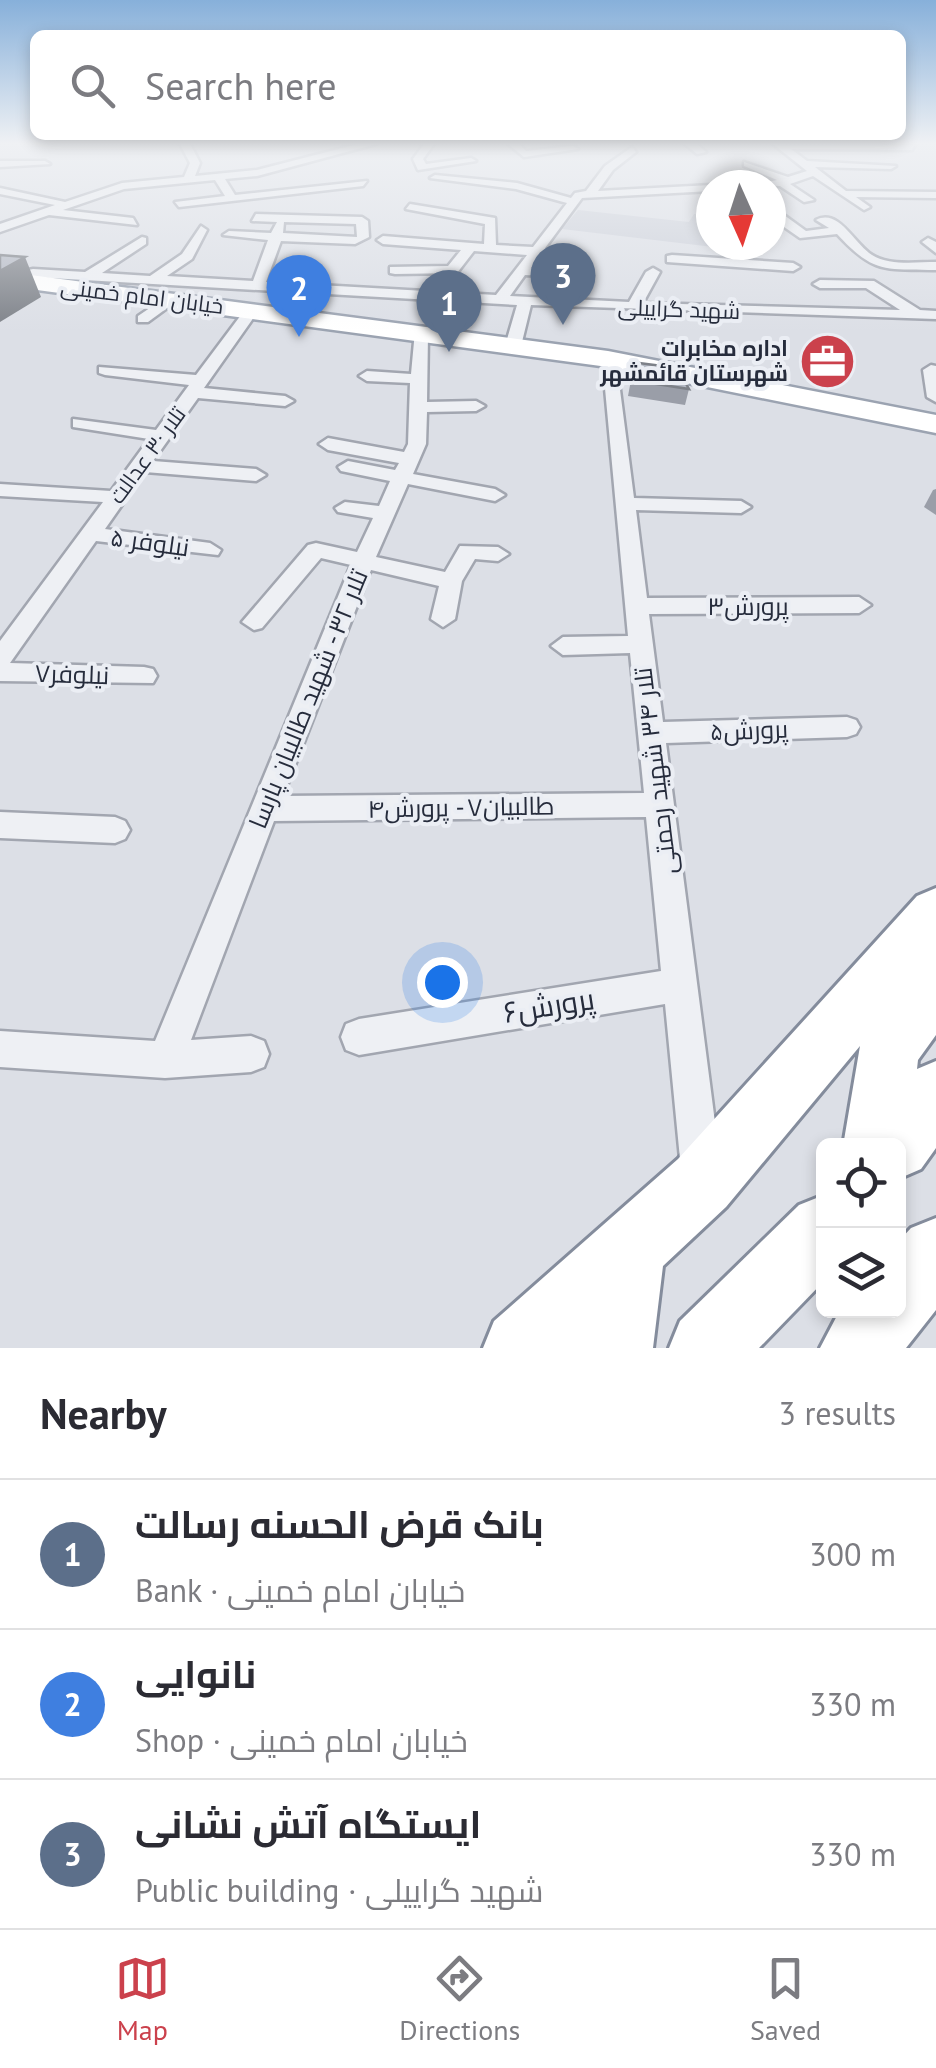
<!DOCTYPE html>
<meta charset="utf-8">
<style>
:root{--surface:#fff;--page:#f7f7f7;--text:#2b2b33;--muted:#7c7c81;--line:#e1e1e2;--accent:#cb414c}
body{margin:0;font-family:"PT Sans",Cairo,sans-serif;background:var(--page);color:var(--text)}
.controls{position:absolute;right:30px;bottom:30px;display:grid;overflow:hidden;border-radius:15px;box-shadow:0 5px 15px #0003}
.controls button{width:90px;height:90px;display:grid;place-items:center;padding:0;border:0;border-bottom:2px solid var(--line);background:var(--surface);color:var(--text);font:50px sans-serif}
.compass{position:absolute;left:696px;top:170px;width:90px;height:90px;border-radius:50%;background:var(--surface);box-shadow:0 5px 15px #0003;rotate:177deg}
.you{position:absolute;left:442px;top:982px;width:35px;height:35px;margin:-25px;border:8px solid #fff;border-radius:50%;background:#1a73e8;box-shadow:0 0 0 15px #1a73e833}
.badge{display:grid;place-items:center;width:65px;height:65px;border-radius:50%;background:var(--accent);color:#fff;font-size:32px;font-weight:700}
.pin{position:absolute;translate:-50% -82px;filter:drop-shadow(0 2px 5px #0008)}
.pin::after{content:'';position:absolute;top:52px;width:35px;height:30px;background:inherit;clip-path:polygon(0 0,100% 0,50% 100%)}
.list{margin:0;padding:0;list-style:none}
h2{display:flex;justify-content:space-between;align-items:center;height:130px;margin:0;padding:0 40px;font-size:42px}
h2 small{font-size:32px;font-weight:400;color:var(--muted)}
.list li{display:grid;grid-template-columns:65px 1fr auto;gap:30px;align-items:center;box-sizing:border-box;height:150px;padding:0 40px;border-top:2px solid var(--line)}
.list b{display:block;font-size:38px;white-space:nowrap}
.list p{margin:0;font-size:32px;white-space:nowrap;color:var(--muted)}
.list em{font-size:32px;font-style:normal;color:var(--muted)}
.icon{flex:none;width:55px;height:55px;fill:none;stroke:currentColor;stroke-width:2;stroke-linecap:round;stroke-linejoin:round}
.map{position:relative;flex:none;width:936px;height:1348px;overflow:hidden}
.search{position:absolute;background:var(--surface);box-shadow:0 5px 15px #0003;left:30px;right:30px;top:30px;height:110px;display:flex;align-items:center;gap:25px;box-sizing:border-box;padding:0 35px;border-radius:15px;color:var(--muted);font-size:38px}
.sheet{height:580px;background:var(--surface)}
nav{display:flex;justify-content:space-around;align-items:center;box-sizing:border-box;height:140px;border-top:2px solid var(--line);background:var(--surface);font-size:28px;color:var(--muted)}
nav a{display:grid;justify-items:center;gap:5px}
nav .on{color:var(--accent)}
.map>svg:first-child{display:block}
.built{fill:#caced8}
.lines{fill:none;stroke-linecap:round;stroke-linejoin:round}
.minor-casing{stroke:#a2a6b0;stroke-width:5}
.primary-casing{stroke:#9ba3b1;stroke-width:5}
.trunk-casing{stroke:#848c9c;stroke-width:6}
.minor{fill:#eef0f4;fill-rule:evenodd}
.primary{fill:#fff;fill-rule:evenodd}
.trunk{fill:#fff;fill-rule:evenodd}
.wall{fill:#9a9ea8}
.shaded-wall{fill:#7d8188}
.building{fill:#b3b8c3;stroke:#7d8188;stroke-width:2.5}
.labels{text-anchor:middle;stroke-width:8;stroke-linejoin:round;paint-order:stroke}
.far-street-label{font-size:22px;fill:#262c3c;stroke:#ebeef4}
.far-poi-label{font-size:22px;font-weight:bold;fill:#262c3c;stroke:#ebeef4;text-anchor:end}
.street-label{font-size:25px;fill:#262c3c;stroke:#ebeef4}
.near-street-label{font-size:30px;fill:#262c3c;stroke:#ebeef4}
</style>
<div class="map">
<svg width="936" height="1348" viewBox="0 0 936 1348">
<rect width="100%" height="100%" fill="#dcdfe6"/>
<polygon class="built" points="578,210 689,222 694,214 711,215 711,245 744,245 747,251 562,229"/>
<g class="lines">
<defs>
<g id="minor">
<polygon points="180,144 190,144 200,163 195,176 257,170 358,144 376,144 257,176 225,179 235,195 367,181 363,186 179,207 175,202 225,196 215,180 124,189 63,210 133,218 137,225 49,215 0,232 0,224 55,205 0,194 0,188 65,202 122,183 184,177 190,163"/>
<polygon points="424,144 434,144 423,159 426,164 471,158 476,161 418,170 413,159"/>
<polygon points="508,144 519,144 526,151 573,146 578,149 524,157"/>
<polygon points="685,144 697,144 706,152 697,154"/>
<polygon points="773,144 915,145 912,150 791,149 807,161 896,166 891,169 815,167 846,191 936,192 936,198 856,197 870,207 864,210 813,176 790,184 814,200 804,202 780,186 754,185 777,180 744,166 744,162 788,177 807,171"/>
<path d="M632,147L636,152L613,170L598,191L711,185V191L582,198L545,248L573,251V257L540,256L531,268L574,271L579,272V278L525,275L510,296L629,302L646,272L653,268L660,272L643,303L900,310L866,288H820L813,284L820,280L874,281L920,310L936,311V319L531,305L521,346L513,351L505,346L517,305L33,277L0,282V276L33,269L85,272L142,237L146,238V244L102,273L150,276L182,254L201,226L207,230L192,259L167,276L253,281L268,240L223,235L229,231L271,233L277,222L252,221L256,214L362,217L368,221L369,237L355,244L281,241L266,282L496,295L527,255L474,251L457,273L395,274L390,273V267L448,266L461,250L383,244L377,240L383,236L484,244L485,224L406,209L410,204L495,218L496,245L533,247L567,203L516,189L430,178L435,175L517,183L571,198L575,193L586,191L605,166ZM284,222L356,224L357,237L283,233Z"/>
<polygon points="0,161 45,161 50,164 0,167"/>
<path d="M771,214L784,215L806,231L829,228L816,220C839,208 854,244 872,255C890,266 916,262 936,262V270C884,269 874,274 837,234L800,238L777,222H771Z"/>
<polygon points="928,238 936,242 936,253 922,242"/>
<polygon points="672,255 793,263 800,267 793,271 667,262 667,256"/>
<polygon points="166,297 178,300 148,322 138,322 138,316"/>
<polygon points="252,306 259,310 204,388 285,396 294,401 285,406 198,398 153,461 256,469 266,475 256,481 145,472 105,529 210,543 221,550 218,555 96,541 10,663 144,667 153,669 157,676 153,683 0,681 0,641 103,502 0,496 0,484 111,491 149,439 73,427 73,419 156,430 189,385 105,375 99,373 99,367 196,375 247,307"/>
<polygon points="415,331 428,334 427,402 476,401 485,406 476,411 427,412 426,444 413,474 495,489 505,495 495,501 408,484 376,557 445,572 460,546 498,547 509,554 498,561 475,559 462,581 455,619 443,627 431,619 439,586 371,570 283,796 644,793 630,653 563,655 551,646 563,637 628,636 602,356 616,359 634,498 741,501 751,507 741,513 636,510 647,598 859,597 871,605 859,613 649,614 663,722 847,717 856,720 860,727 856,734 847,737 666,743 721,1169 715,1183 701,1189 687,1183 681,1169 665,1004 359,1055 346,1050 341,1037 346,1024 359,1019 661,971 646,817 274,821 191,1040 251,1036 264,1041 269,1054 264,1067 251,1072 165,1078 0,1067 0,1031 155,1041 351,565 321,558 262,628 254,630 242,622 308,545 316,543 357,552 373,518 338,512 335,508 345,502 379,506 390,481 341,471 338,467 348,461 395,470 399,463 328,450 319,444 328,438 404,452 408,444 410,383 367,381 359,376 367,371 411,374"/>
<polygon points="931,365 936,366 936,402 927,397 923,370"/>
<polygon points="0,812 115,817 125,821 130,830 125,839 115,843 0,838"/>
</g>
<polygon id="primary" points="0,271 608,351 936,415 936,433 608,367 0,285"/>
<g id="trunk">
<polygon points="936,888 936,1035 918,1060 917,1069 936,1061 936,1148 921,1169 898,1179 898,1146 843,1146 860,1046 726,1207 663,1266 653,1348 483,1348 494,1321 678,1159 917,896"/>
<polygon points="824,1195 824,1281 759,1348 669,1348 680,1321 799,1205"/>
<polygon points="936,1218 936,1310 906,1348 820,1348 840,1310 898,1310 898,1242 911,1228"/>
</g>
</defs>
<use href="#minor" class="minor-casing"/>
<use href="#primary" class="primary-casing"/>
<use href="#trunk" class="trunk-casing"/>
<use href="#minor" class="minor"/>
<use href="#primary" class="primary"/>
<use href="#trunk" class="trunk"/>
</g>
<g class="wall">
<polygon points="631,380 689,389 685,405 628,396"/>
<polygon points="936,489 936,515 924,507 933,490"/>
</g>
<polygon class="shaded-wall" points="25,257 41,297 0,322 0,271"/>
<g class="building">
<polygon points="0,255 25,257 0,271"/>
<polygon points="639,363 677,368 689,389 631,380"/>
</g>
<linearGradient id="sky" x2="0" y2="1"><stop stop-color="#87b0da"/><stop offset="0.43" stop-color="#eff1f4"/><stop offset="1" stop-color="#eff1f4" stop-opacity="0"/></linearGradient>
<rect width="936" height="333" fill="url(#sky)"/>
<defs>
<symbol id="office-disc" viewBox="-11 -11 22 22"><circle r="9.5" fill="#cb414c" stroke="#ebeef4"/><path d="M-6-3h4V-5.5h4V-3h4V5H-6ZM-1-4.5V-3h2v-1.5ZM-6 0V1H6V0Z" fill="#fff"/></symbol>
</defs>
<g fill-rule="evenodd">
<use href="#office-disc" x="796" y="330" width="63" height="63"/>
</g>
<g class="labels">
<g class="far-street-label">
<text transform="translate(142 296) rotate(7)" y="8">خیابان امام خمینی</text>
<text transform="translate(679 309) rotate(2)" y="8">شهید گراییلی</text>
<text transform="translate(147 455) rotate(-54)" y="8">تلار ۳۰ عدالت</text>
</g>
<g class="far-poi-label">
<text x="788" y="356">اداره مخابرات<tspan x="788" dy="25">شهرستان قائمشهر</tspan></text>
</g>
<g class="street-label">
<text transform="translate(150 542) rotate(8)" y="9">نیلوفر ۵</text>
<text x="748" y="615">پرورش۳</text>
<text transform="translate(72 674) rotate(2)" y="9">نیلوفر۷</text>
<text transform="translate(308 699) rotate(-68)" y="9">تلار ۳۲ - شهید طالبیان پارسا</text>
<text transform="translate(749 730) rotate(-2)" y="9">پرورش۵</text>
<text transform="translate(655 771) rotate(-97)" y="9">تلار ۳۴ شهید رحمتی</text>
<text transform="translate(461 807) rotate(-1)" y="9">طالبیان۷ - پرورش۴</text>
</g>
<g class="near-street-label">
<text transform="translate(549 1006) rotate(-9)" y="10">پرورش۶</text>
</g>
</g>
</svg>
<div class="controls">
<button><svg class="icon" aria-label="locate" viewBox="0 0 24 24"><circle cx="12" cy="12" r="6"/><path d="M12 2v4M12 18v4M2 12h4M18 12h4"/></svg></button>
<button><svg class="icon" aria-label="layers" viewBox="0 0 24 24"><path d="M12 4l9 5-9 5-9-5zM3 14l9 5 9-5"/></svg></button>
</div>
<svg class="compass" viewBox="-18 -18 36 36"><path d="M0-13l5 13h-10z" fill="#e53935"/><path d="M0 13l5-13h-10z" fill="#7c7c81"/></svg>
<div class="you"></div>
<div class="pin badge" style="left:449px;top:352px;background:#5c6f8a">1</div>
<div class="pin badge" style="left:299px;top:337px;background:#3f7fe0">2</div>
<div class="pin badge" style="left:563px;top:325px;background:#5c6f8a">3</div>
<div class="search"><svg class="icon" aria-label="search" viewBox="0 0 24 24"><circle cx="10" cy="10" r="6"/><path d="M15 15l6 6"/></svg>Search here</div>
</div>
<section class="sheet">
<h2>Nearby<small>3 results</small></h2>
<ul class="list">
<li><span class="badge" style="background:#5c6f8a">1</span><div><b>بانک قرض الحسنه رسالت</b><p>Bank · خیابان امام خمینی</p></div><em>300 m</em></li>
<li><span class="badge" style="background:#3f7fe0">2</span><div><b>نانوایی</b><p>Shop · خیابان امام خمینی</p></div><em>330 m</em></li>
<li><span class="badge" style="background:#5c6f8a">3</span><div><b>ایستگاه آتش نشانی</b><p>Public building · شهید گراییلی</p></div><em>330 m</em></li>
</ul>
</section>
<nav>
<a class="on"><svg class="icon" aria-label="map" viewBox="0 0 24 24"><path d="M3 6l6-2 6 2 6-2v14l-6 2-6-2-6 2zM9 4v14M15 6v14"/></svg>Map</a>
<a><svg class="icon" aria-label="directions" viewBox="0 0 24 24"><path d="M12 3l9 9-9 9-9-9zM9 14v-3h6M13 9l2 2-2 2"/></svg>Directions</a>
<a><svg class="icon" aria-label="saved" viewBox="0 0 24 24"><path d="M7 4h10v16l-5-4-5 4z"/></svg>Saved</a>
</nav>
